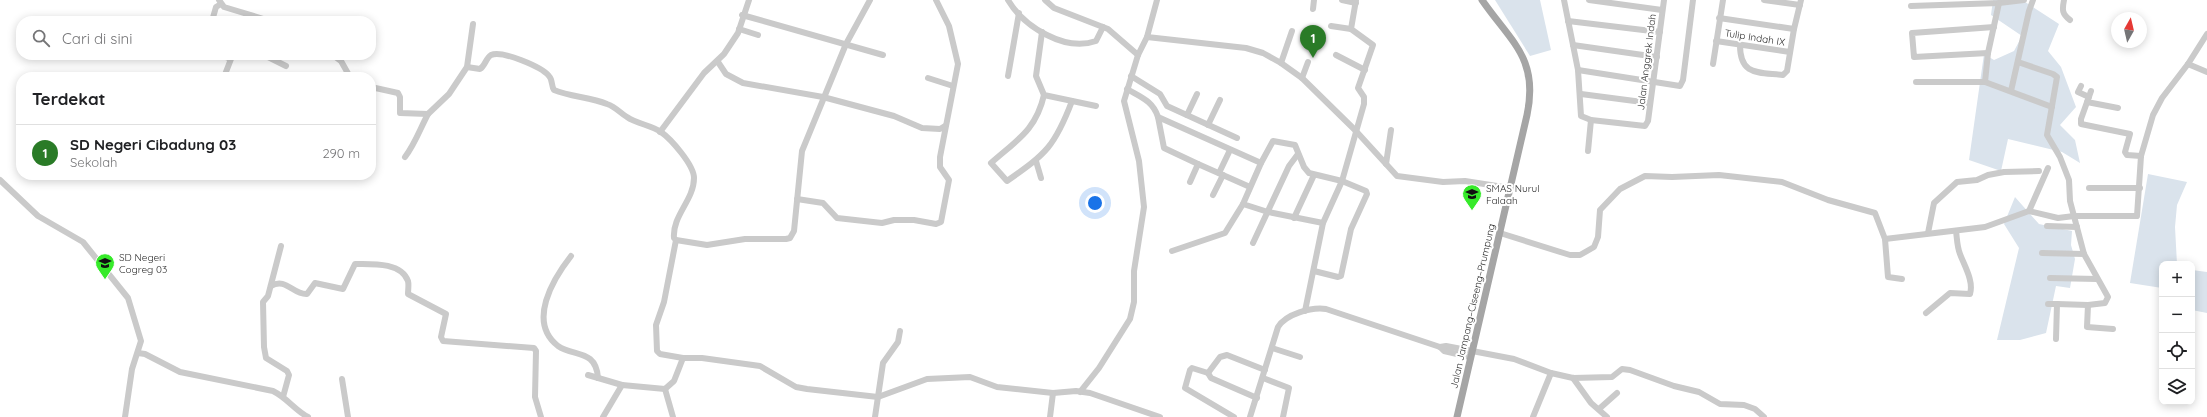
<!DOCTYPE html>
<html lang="id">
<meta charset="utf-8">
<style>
:root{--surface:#fff;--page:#f6f6f6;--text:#202124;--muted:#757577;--line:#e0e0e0;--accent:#2a7b27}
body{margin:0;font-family:Quicksand,sans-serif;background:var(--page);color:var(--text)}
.controls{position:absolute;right:12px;bottom:12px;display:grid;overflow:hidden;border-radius:8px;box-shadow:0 2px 10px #0003}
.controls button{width:36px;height:36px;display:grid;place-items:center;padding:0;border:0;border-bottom:1px solid var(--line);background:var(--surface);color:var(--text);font:20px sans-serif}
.compass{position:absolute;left:2111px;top:12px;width:36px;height:36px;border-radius:50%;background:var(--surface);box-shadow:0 2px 10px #0003;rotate:8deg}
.you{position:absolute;left:1095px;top:203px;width:14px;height:14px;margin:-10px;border:3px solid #fff;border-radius:50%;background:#1a73e8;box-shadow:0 0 0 6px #1a73e833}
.badge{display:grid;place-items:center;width:26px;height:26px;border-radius:50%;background:var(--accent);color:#fff;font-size:13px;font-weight:700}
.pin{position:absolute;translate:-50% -33px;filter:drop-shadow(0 1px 2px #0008)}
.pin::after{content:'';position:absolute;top:21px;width:14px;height:12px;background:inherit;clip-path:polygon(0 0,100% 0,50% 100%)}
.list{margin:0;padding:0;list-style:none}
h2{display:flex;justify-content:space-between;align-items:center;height:52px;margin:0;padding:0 16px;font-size:17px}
h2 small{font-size:13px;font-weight:400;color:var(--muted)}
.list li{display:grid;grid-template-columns:26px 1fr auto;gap:12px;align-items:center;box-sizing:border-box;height:56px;padding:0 16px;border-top:1px solid var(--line)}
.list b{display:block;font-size:15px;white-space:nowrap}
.list p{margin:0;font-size:13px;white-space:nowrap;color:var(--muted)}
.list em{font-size:13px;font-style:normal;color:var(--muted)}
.icon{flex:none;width:22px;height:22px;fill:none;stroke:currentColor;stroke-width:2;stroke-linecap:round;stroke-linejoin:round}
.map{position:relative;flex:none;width:2207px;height:417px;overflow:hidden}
.search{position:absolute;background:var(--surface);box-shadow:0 2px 10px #0003;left:16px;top:16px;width:360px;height:44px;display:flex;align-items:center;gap:10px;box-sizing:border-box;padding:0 14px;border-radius:16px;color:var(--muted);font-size:15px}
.panel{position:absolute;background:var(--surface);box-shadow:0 2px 10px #0003;left:16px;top:72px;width:360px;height:108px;border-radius:16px}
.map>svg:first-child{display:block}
.green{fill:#dae3ec}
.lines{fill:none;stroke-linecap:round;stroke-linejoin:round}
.minor{stroke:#cacaca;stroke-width:6}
.major{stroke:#a5a5a5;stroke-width:7}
.labels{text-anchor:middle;stroke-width:4;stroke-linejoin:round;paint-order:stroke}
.street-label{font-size:10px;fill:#2d2d2d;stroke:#fff}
.poi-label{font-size:10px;fill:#2d2d2d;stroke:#fff;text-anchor:start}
</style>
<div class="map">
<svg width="2207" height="417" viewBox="0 0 2207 417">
<rect width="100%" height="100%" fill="#fff"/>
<g class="green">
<polygon points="1495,0 1540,0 1551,50 1530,56"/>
<polygon points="1993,0 2022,0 2059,24 2048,51 2061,67 2076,107 2060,125 2075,140 2080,163 2062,152 2008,139 2001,171 1969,160 1984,54 1994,60 2014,51 2022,36 1991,15"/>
<polygon points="2148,174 2187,182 2177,205 2175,227 2177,264 2162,264 2162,288 2130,283"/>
<polygon points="2015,197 2039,224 2072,231 2071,245 2075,259 2070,288 2056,286 2046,333 2020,340 1997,340 2019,248 2004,224"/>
<polygon points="2192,270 2207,272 2207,313 2192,310"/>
</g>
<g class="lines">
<g class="minor">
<polyline points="219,0 224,7 270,21"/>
<path d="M1008,0C1024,27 1065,52 1096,41L1103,27"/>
<polyline points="1045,0 1054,8 1108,29 1138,55"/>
<polyline points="1157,0 1147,37 1246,48 1263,53 1281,63 1302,78 1355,130 1397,176 1443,182 1465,181 1510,188"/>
<polyline points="1342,0 1356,3"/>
<polyline points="1564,0 1578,70 1581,116 1591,120 1645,126 1648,121 1664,0"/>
<polyline points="1589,0 1662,10"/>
<polyline points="1764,0 1800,5"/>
<path d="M2064,0C2062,10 2062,14 2070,20"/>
<polyline points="1911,6 1999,3 2024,0"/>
<polyline points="1313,9 1314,0"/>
<polyline points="742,15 883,55"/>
<polyline points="1719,18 1794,29 1801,0"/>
<polyline points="212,21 216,7 221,4"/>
<polyline points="1568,21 1660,32"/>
<polyline points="1331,26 1351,29"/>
<polyline points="739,29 758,35"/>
<polyline points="1042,32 1036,76 1044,95 1096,106"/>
<polyline points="1716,41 1790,52"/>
<polyline points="1573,45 1657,57"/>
<path d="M1740,45C1740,76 1758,72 1783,75L1787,71L1794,29"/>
<polyline points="1988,53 1914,57 1912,33 1994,27"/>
<polyline points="220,55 231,59 224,77"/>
<polyline points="268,55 268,57 286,66"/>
<polyline points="333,55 341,61 350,77"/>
<polyline points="1336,55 1365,70"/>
<polyline points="718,62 726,74 743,83 823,97 894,116 922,128 940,129 945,126"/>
<polyline points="2018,62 2053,74 2057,77 2047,135 2060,157 2069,180 2070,201 2084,254 2108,297 2105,303 2088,305 2057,304"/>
<polyline points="1281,63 1292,31"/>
<polyline points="1713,64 1723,0"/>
<polyline points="2188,64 2207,72"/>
<path d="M467,67L480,69C485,66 486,58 491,55C502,50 542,67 549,76C553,80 551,86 554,90C571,97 590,97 607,104C616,107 620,113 627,117C637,124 651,125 661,132C671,139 694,165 694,178C694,200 672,216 674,238L676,240L707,245L745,239H786L790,238L794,231L802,151L846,44L870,0"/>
<polyline points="1578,70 1680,86 1683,80 1693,0"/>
<polyline points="1008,76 1019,13"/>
<polyline points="1131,76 1160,94 1167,106 1237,138"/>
<polyline points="928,78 953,86"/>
<polyline points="1302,78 1308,62"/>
<polyline points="1916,82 1985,82 1988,53 1999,3"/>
<polyline points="1985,82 2052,107"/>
<polyline points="2081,86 2078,92 2089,97"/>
<polyline points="371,87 398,93 400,97 400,113 428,114 449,94 467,67 473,24"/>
<path d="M1127,89C1141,97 1153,101 1158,117"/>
<polyline points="2011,91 2029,11 2033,0"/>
<polyline points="2091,91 2081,119 2081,124 2130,134 2125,152 2127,155 2141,156"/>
<polyline points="1581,94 1650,103"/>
<path d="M1044,95C1036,130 1017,140 991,163L1007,181C1046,154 1055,146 1072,101"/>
<polyline points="2087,102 2118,108"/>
<polyline points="1187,115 1197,94"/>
<polyline points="1208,125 1220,100"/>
<polyline points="660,132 704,73 724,54 738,33 749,0"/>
<polyline points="1588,151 1591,120"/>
<path d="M405,157C415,144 420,129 428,114"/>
<polyline points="1036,161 1041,178"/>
<polyline points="1198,164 1164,148 1158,117 1261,163"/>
<polyline points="1386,164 1391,130"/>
<polyline points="1219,173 1230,150"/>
<polyline points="0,180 38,216 83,242 128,298 141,341 132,369 125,417"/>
<polyline points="1190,182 1198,164 1250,187"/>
<polyline points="2089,188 2140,188"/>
<polyline points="1213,195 1223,175"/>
<polyline points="797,199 823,203 837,218 882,223 894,220 914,220 936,224 941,222 949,180 940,167 940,157 958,64 949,26 936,0"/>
<polyline points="2029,211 2048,168"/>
<polyline points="1294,218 1314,175"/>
<polyline points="2047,226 2077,227"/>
<polyline points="1500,233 1570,255 1580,255 1594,247 1598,237 1600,210 1620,189 1645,176 1672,177 1719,175 1782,182 1828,200 1875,213 1885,239 1985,227 2029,211 2058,218 2074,216 2137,216 2141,156 2153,115 2162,98 2188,64 2207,34"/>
<polyline points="1928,233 1934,203 1957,182 1977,180 1988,175 2004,172 2039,171"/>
<polyline points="1885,239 1888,277 1902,279"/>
<polyline points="676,240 664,302 656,325 657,351 660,354 683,358 702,358 760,366 796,387 807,389 878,397 927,379 970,377 997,387 1053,393 1076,391 1090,393 1160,417"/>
<polyline points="1253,243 1289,166 1298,154"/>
<polyline points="281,246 268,296 263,302 264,347 266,358 287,371 289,375 283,397"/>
<polyline points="1172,251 1225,233 1243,204"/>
<polyline points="2042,253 2084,254"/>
<path d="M571,256C553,279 527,322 558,346C574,357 596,349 598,378"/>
<polyline points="1314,271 1338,277 1341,276 1351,229 1367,194 1366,191 1342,181 1309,173 1304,167 1295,145 1273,141 1261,163 1243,204 1268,212 1323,223"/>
<polyline points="2050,278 2097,279"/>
<path d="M271,286C286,277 293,295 307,294L315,283L343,289L355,264C372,264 401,262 408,281C409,285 408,290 408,294L446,314L441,337L443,341L534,348L536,351L535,397L541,417"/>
<polyline points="2048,304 2057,304 2056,339"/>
<polyline points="2088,305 2087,327 2113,329"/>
<polyline points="1305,311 1323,223 1342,181 1364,104 1364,97 1358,88 1373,45 1351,29 1356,0"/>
<path d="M1926,313L1950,293L1970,294C1974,281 1964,265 1960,254C1957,247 1957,238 1956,231"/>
<polyline points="1440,347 1446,346 1514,359 1551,373 1573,378 1612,377 1622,369 1630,370 1674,386 1699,392 1720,404 1744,405 1755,409 1764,417"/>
<polyline points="1272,348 1300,357"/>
<path d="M138,353L145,354L180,372L273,391C287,398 295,410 308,417"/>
<polyline points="1208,373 1192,368 1190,370 1185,388 1234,417"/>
<polyline points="1208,373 1220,357 1227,355 1265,370"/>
<polyline points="1208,373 1211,378 1257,398"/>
<polyline points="588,375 622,385"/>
<polyline points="1263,378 1289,388 1283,417"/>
<polyline points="1573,378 1591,403 1607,417"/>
<polyline points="342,379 348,417"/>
<polyline points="665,389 673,417"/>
<polyline points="1080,392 1099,368 1130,319 1134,302 1134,271 1144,207 1139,161 1124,101 1138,55 1147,37"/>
<polyline points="1599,409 1617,393"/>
<polyline points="603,417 622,385 665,389 674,381 683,358"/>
<polyline points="875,417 883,363 898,342 900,331"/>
<polyline points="1050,417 1053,393"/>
<path d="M1250,417L1278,327C1286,314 1311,307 1326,309L1440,347L1444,351L1470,357"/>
<polyline points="1533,417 1551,373"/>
</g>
<path class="major" d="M1457,417L1527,115C1539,58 1511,42 1482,0"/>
</g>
<defs>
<symbol id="school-pin" viewBox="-11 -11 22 30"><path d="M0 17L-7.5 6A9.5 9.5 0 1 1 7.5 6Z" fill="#36ea2a" stroke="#fff"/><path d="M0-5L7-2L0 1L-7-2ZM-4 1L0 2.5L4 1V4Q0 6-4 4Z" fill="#111"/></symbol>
</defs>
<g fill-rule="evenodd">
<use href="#school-pin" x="1461" y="183" width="22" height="30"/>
<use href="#school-pin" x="94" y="252" width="22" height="30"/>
</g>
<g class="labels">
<g class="street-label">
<text transform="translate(1755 37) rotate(9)" y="4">Tulip Indah IX</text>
<text transform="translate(1646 62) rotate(-83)" y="4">Jalan Anggrek Indah</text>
<text transform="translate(1472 306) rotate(-77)" y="4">Jalan Jampang–Ciseeng–Prumpung</text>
</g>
<g class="poi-label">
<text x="1486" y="192">SMAS Nurul<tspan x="1486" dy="12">Falaah</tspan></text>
<text x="119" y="261">SD Negeri<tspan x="119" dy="12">Cogreg 03</tspan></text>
</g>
</g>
</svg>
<div class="controls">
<button>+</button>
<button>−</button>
<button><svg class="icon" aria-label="locate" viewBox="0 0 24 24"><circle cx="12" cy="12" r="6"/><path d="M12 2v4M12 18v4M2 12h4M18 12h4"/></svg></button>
<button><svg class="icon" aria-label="layers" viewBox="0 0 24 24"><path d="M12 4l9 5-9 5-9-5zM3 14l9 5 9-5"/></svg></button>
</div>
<svg class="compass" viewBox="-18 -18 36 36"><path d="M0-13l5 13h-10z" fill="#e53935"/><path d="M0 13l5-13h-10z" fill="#757577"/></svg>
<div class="you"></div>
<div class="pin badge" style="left:1313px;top:58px">1</div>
<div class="search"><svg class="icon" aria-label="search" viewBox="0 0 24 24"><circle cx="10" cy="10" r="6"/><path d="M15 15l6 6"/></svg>Cari di sini</div>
<section class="panel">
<h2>Terdekat<small></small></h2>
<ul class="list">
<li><span class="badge">1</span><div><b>SD Negeri Cibadung 03</b><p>Sekolah</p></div><em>290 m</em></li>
</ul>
</section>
</div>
